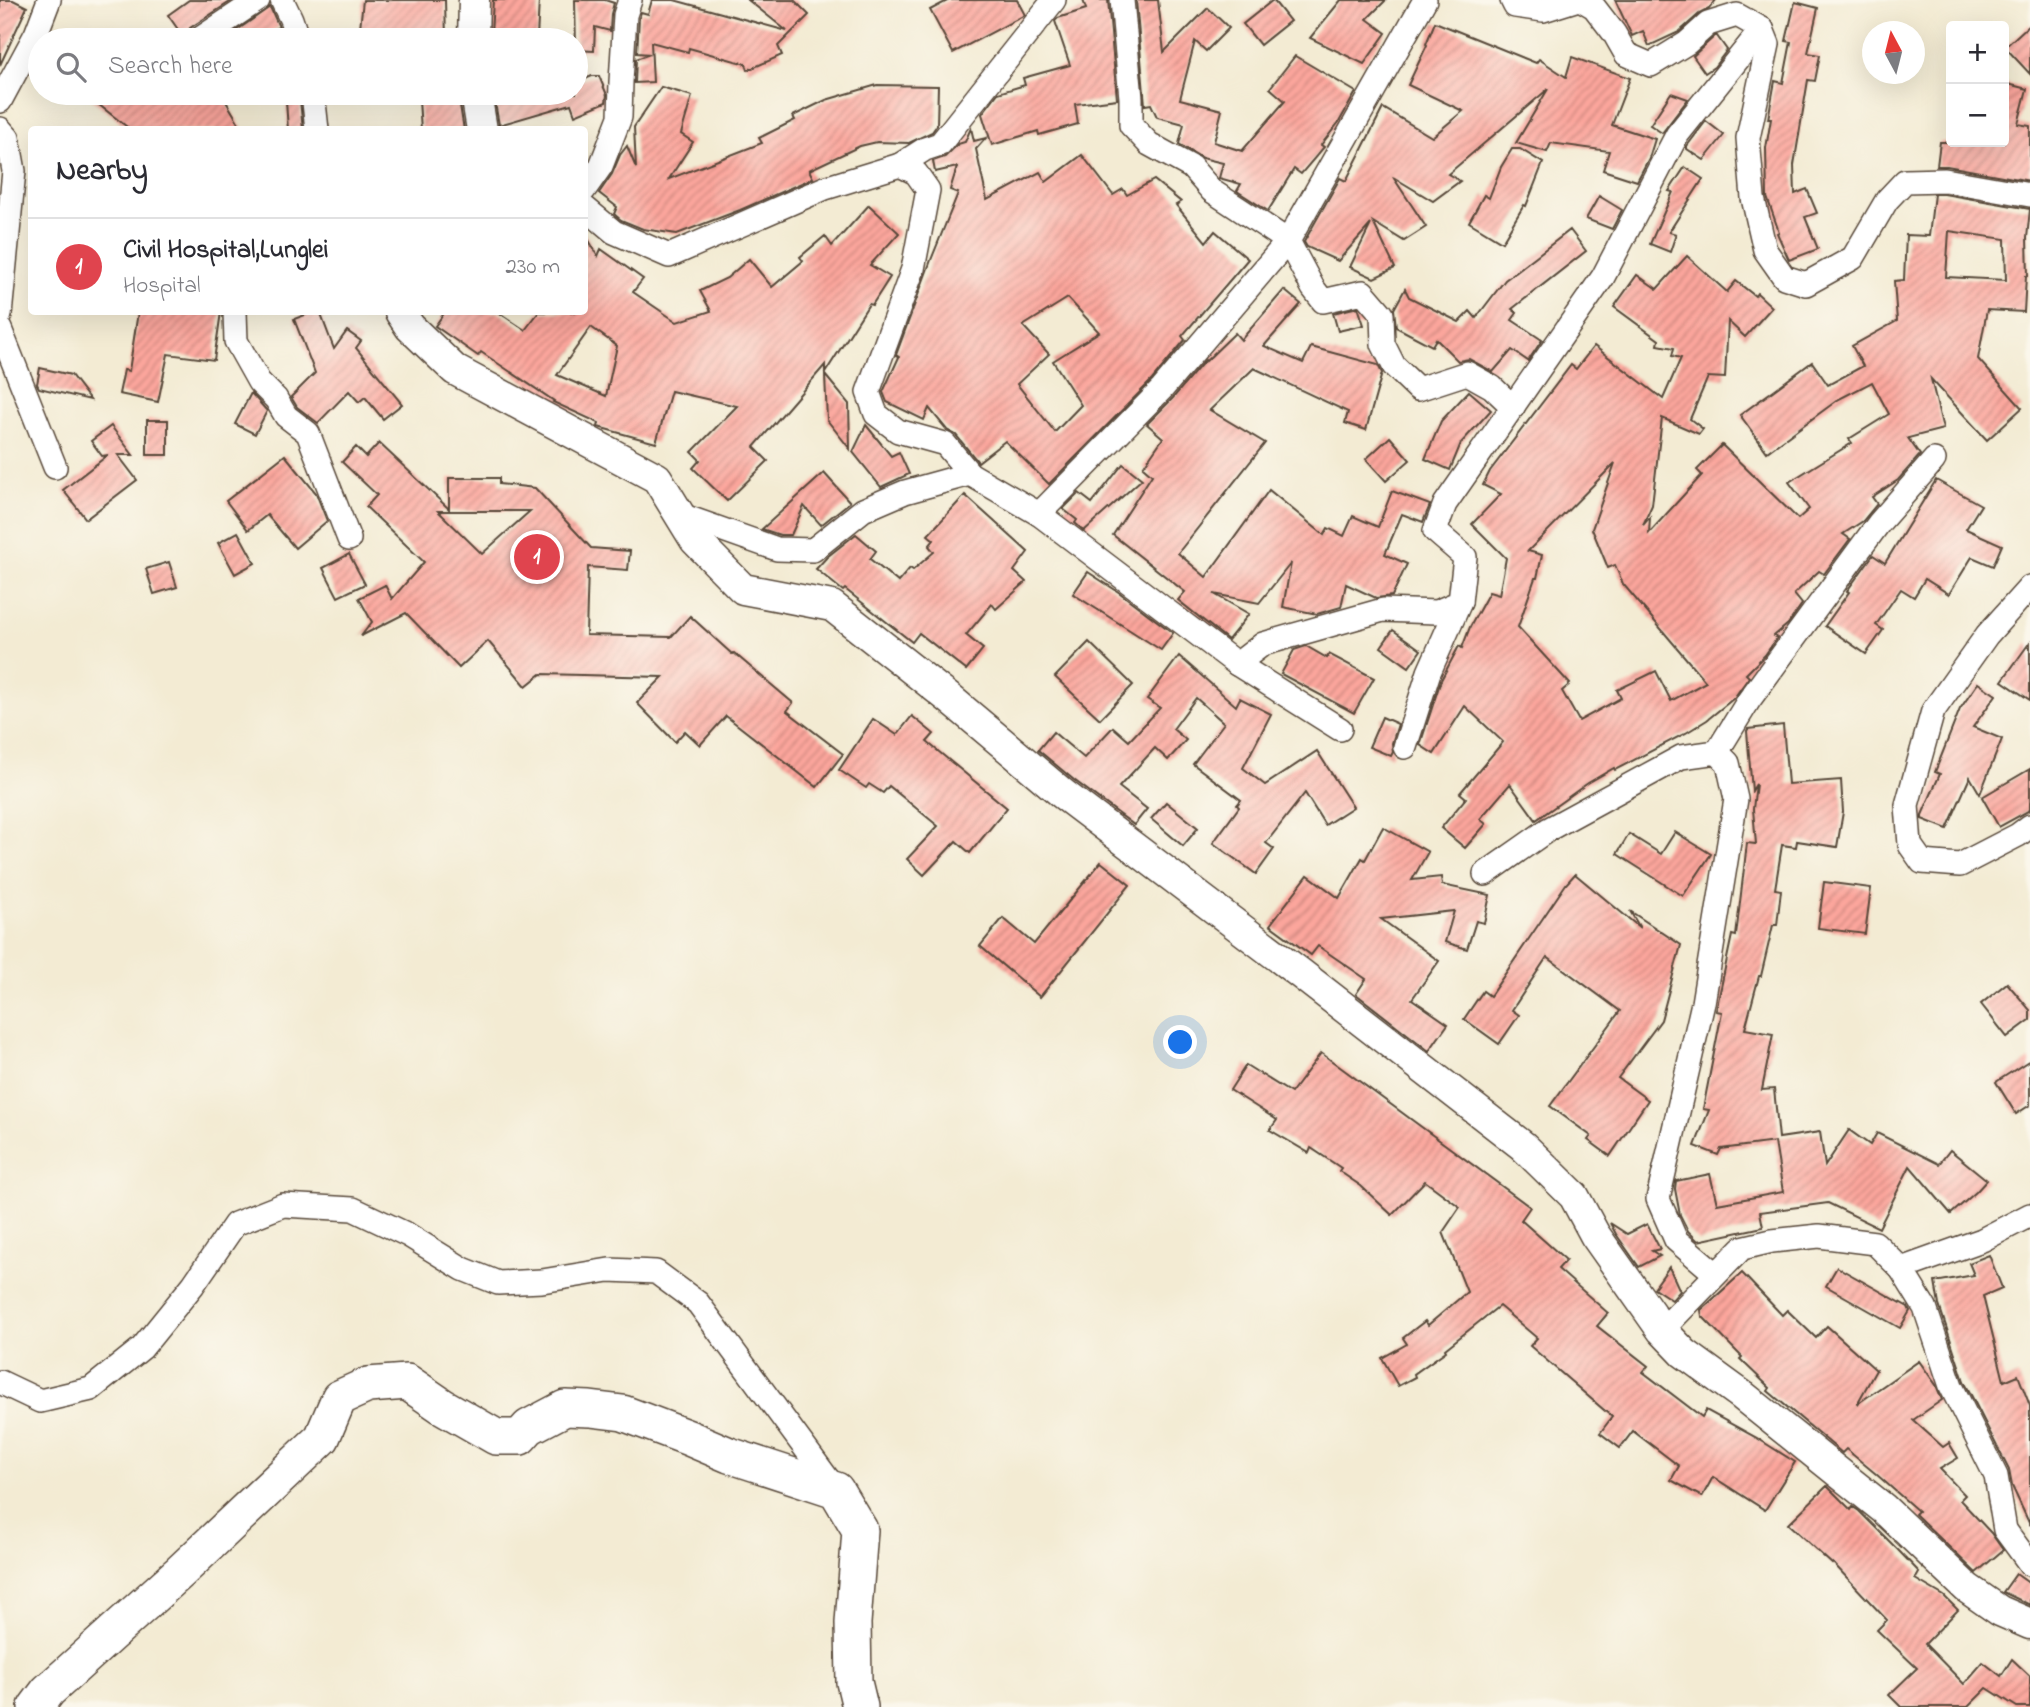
<!DOCTYPE html>
<meta charset="utf-8">
<style>
:root{--surface:#fff;--page:#f2f2f3;--text:#2b2b33;--muted:#7c7c81;--line:#e1e1e2;--accent:#b45309}
body{margin:0;font-family:"Indie Flower",sans-serif;background:var(--page);color:var(--text)}
.controls{position:absolute;right:21px;top:21px;display:grid;overflow:hidden;border-radius:7px;box-shadow:0 7px 28px #0002}
.controls button{width:63px;height:63px;display:grid;place-items:center;padding:0;border:0;border-bottom:2px solid var(--line);background:var(--surface);color:var(--text);font:35px sans-serif}
.compass{position:absolute;left:1862px;top:21px;width:63px;height:63px;border-radius:50%;background:var(--surface);box-shadow:0 7px 28px #0002;rotate:353deg}
.you{position:absolute;left:1181px;top:1043px;width:24px;height:24px;margin:-18px;border:5px solid #fff;border-radius:50%;background:#1a73e8;box-shadow:0 0 0 10px #1a73e833}
.badge{display:grid;place-items:center;width:46px;height:46px;border-radius:50%;background:var(--accent);color:#fff;font-size:23px;font-weight:700}
.pin{position:absolute;translate:-50% -50%;border:4px solid #fff;box-shadow:0 2px 7px #0006}
.list{margin:0;padding:0;list-style:none}
h2{display:flex;justify-content:space-between;align-items:center;height:91px;margin:0;padding:0 28px;font-size:30px}
h2 small{font-size:23px;font-weight:400;color:var(--muted)}
.list li{display:grid;grid-template-columns:46px 1fr auto;gap:21px;align-items:center;box-sizing:border-box;height:98px;padding:0 28px;border-top:2px solid var(--line)}
.list b{display:block;font-size:26px;white-space:nowrap}
.list p{margin:0;font-size:23px;white-space:nowrap;color:var(--muted)}
.list em{font-size:23px;font-style:normal;color:var(--muted)}
.icon{flex:none;width:38px;height:38px;fill:none;stroke:currentColor;stroke-width:2;stroke-linecap:round;stroke-linejoin:round}
.map{position:relative;flex:none;width:2030px;height:1707px;overflow:hidden}
.search{position:absolute;background:var(--surface);box-shadow:0 7px 28px #0002;left:28px;top:28px;width:560px;height:77px;display:flex;align-items:center;gap:18px;box-sizing:border-box;padding:0 24px;border-radius:38px;color:var(--muted);font-size:26px}
.panel{position:absolute;background:var(--surface);box-shadow:0 7px 28px #0002;left:28px;top:126px;width:560px;height:189px;border-radius:7px}
.map>svg:first-child{display:block}
.building{fill:url(#building-hatch);fill-rule:evenodd}
.lines{fill:none;stroke-linecap:round;stroke-linejoin:round}
.minor-casing{stroke:#574739;stroke-width:26}
.major-casing{stroke:#574739;stroke-width:33}
.highway-casing{stroke:#574739;stroke-width:38}
.minor{stroke:#fff;stroke-width:23}
.major{stroke:#fff;stroke-width:30}
.highway{stroke:#fff;stroke-width:35}
</style>
<div class="map">
<svg width="2030" height="1707" viewBox="0 0 2030 1707">
<defs>
<pattern id="building-hatch" width="6" height="6" patternUnits="userSpaceOnUse" patternTransform="scale(1.75)"><rect width="6" height="6" fill="#fca69c"/><path d="M-1 1l2-2M0 6l6-6M5 7l2-2" fill="none" stroke="#cd877f"/></pattern>
</defs>
<rect width="100%" height="100%" fill="#fbf7ec"/>
<filter id="ink" filterUnits="userSpaceOnUse"><feTurbulence type="fractalNoise" baseFrequency=".0143" numOctaves="2"/><feDisplacementMap in="SourceGraphic" scale="14" xChannelSelector="R" yChannelSelector="G"/><feConvolveMatrix kernelMatrix="1 2 1 2 8 2 1 2 1" color-interpolation-filters="sRGB"/></filter>
<filter id="wash" filterUnits="userSpaceOnUse"><feTurbulence type="fractalNoise" baseFrequency=".00686" numOctaves="4" result="noise"/><feDisplacementMap in="SourceGraphic" scale="28" xChannelSelector="R" yChannelSelector="G"/><feGaussianBlur stdDeviation="1.57" result="paint"/><feColorMatrix in="noise" values="0 0 0 0 0 0 0 0 0 0 0 0 0 0 0 0 0 1.4 0 .05"/><feComposite in="paint" operator="in"/></filter>
<g filter="url(#wash)">
<rect width="100%" height="100%" fill="#f3ebd3"/>
<g id="blocks">
<g class="building">
<polygon points="0,0 13,0 27,7 0,65"/>
<polygon points="189,0 233,0 190,28 184,38 168,15"/>
<polygon points="363,0 445,0 446,40 414,40 414,35 360,28"/>
<polygon points="493,0 539,0 537,38 491,35"/>
<polygon points="575,0 605,0 614,3 611,14 610,31 595,27 594,51 576,50"/>
<polygon points="652,0 674,0 787,31 748,0 794,0 809,15 778,46 782,55 748,70 746,64 689,48 688,52 651,42 653,82 635,83 636,59 650,54 637,53 639,18 641,12 648,14"/>
<polygon points="949,0 1017,0 1025,15 953,53 930,10"/>
<polygon points="1083,0 1108,0 1117,99 1075,104 1078,124 1039,135 1038,131 992,145 982,114 998,93 1025,85 1023,78 1070,65 1055,21 1058,18 1086,9"/>
<polygon points="1136,0 1158,0 1164,52 1208,8 1229,28 1206,51 1195,41 1180,99 1222,110 1214,142 1242,151 1285,101 1270,88 1295,56 1356,92 1339,122 1321,145 1324,147 1301,174 1294,169 1268,211 1237,191 1241,184 1219,178 1223,163 1202,158 1179,144 1184,124 1157,117 1151,104 1145,105"/>
<polygon points="1273,0 1290,21 1260,45 1243,24"/>
<polygon points="1341,0 1386,0 1367,19 1386,33 1364,64 1310,38"/>
<polygon points="1615,0 1716,0 1709,9 1699,14 1679,32 1649,46 1643,31 1632,36"/>
<polygon points="1795,2 1818,8 1808,53 1820,55 1815,81 1808,80 1794,165 1795,194 1807,189 1817,213 1805,217 1818,249 1789,260 1777,233 1779,232 1767,197 1766,148 1771,119 1768,119 1775,81 1783,83 1791,42 1786,41"/>
<polygon points="270,7 279,27 253,40 223,40"/>
<polygon points="1435,22 1536,63 1539,59 1566,77 1572,57 1630,78 1612,125 1655,139 1649,158 1637,181 1603,170 1609,151 1551,143 1547,152 1516,143 1548,89 1448,174 1460,181 1433,201 1393,177 1426,227 1404,241 1373,222 1395,268 1374,278 1350,267 1371,224 1338,261 1307,247 1304,242 1340,178 1346,181 1383,108 1432,137 1463,111 1408,85 1427,45 1426,44"/>
<polygon points="2030,24 2030,74 2005,47"/>
<polygon points="1715,36 1717,36 1727,50 1714,67 1705,73 1693,56"/>
<polygon points="592,76 599,76 607,95 606,102 575,115 571,104 499,125 494,97 497,97 497,93 576,93 576,83"/>
<polygon points="2004,83 2027,89 2018,124 2030,126 2030,181 1947,166 1937,166 1940,142 2004,142"/>
<polygon points="877,85 938,86 937,125 932,132 909,143 877,142 860,146 809,170 813,178 740,210 677,234 643,229 621,220 614,214 617,207 599,193 612,174 620,155 627,146 636,168 634,127 661,87 692,96 681,134 693,142 669,179 762,143 759,138 795,120 793,116 826,100"/>
<polygon points="84,93 221,93 243,130 131,130"/>
<polygon points="1671,93 1688,99 1662,133 1650,125"/>
<polygon points="459,99 464,130 421,130 419,100"/>
<polygon points="300,100 303,130 288,130 286,101"/>
<polygon points="1706,121 1724,135 1704,160 1687,149 1687,146"/>
<path d="M971,128L974,141L986,138L976,149L987,200L1040,172L1046,182L1082,155L1113,195L1123,189L1127,195L1154,180L1181,202L1176,205L1206,242L1215,231L1248,259L1182,336L1185,340L1152,380L1049,484L1005,441L978,462L956,435L947,430L929,408L924,420L887,402L883,392L899,357L896,355L931,260L958,193L950,190L957,167L935,172L933,161L945,157L958,144L965,142ZM1068,298L1099,332L1053,361L1081,405L1055,432L1017,384L1049,354L1023,326Z"/>
<polygon points="1512,149 1520,149 1543,163 1526,206 1524,205 1502,242 1469,222 1484,195 1489,198 1501,167"/>
<polygon points="1685,167 1703,179 1669,232 1676,234 1670,252 1650,244 1673,192 1669,191"/>
<path d="M1934,194H1944L2030,209L2027,238L2028,276H2026L2024,312L1987,310L1978,359L2022,408L1987,440L1931,379L1943,429L1908,438L1920,455L1898,480L1872,497L1877,504L1863,521L1843,534L1850,539L1824,574L1819,571L1794,594L1802,604L1788,624L1774,636L1777,638L1765,655L1746,674L1749,677L1734,698L1707,720L1686,733L1615,770L1614,768L1588,783L1536,820L1510,784L1480,819L1486,824L1465,848L1441,828L1466,798L1460,793L1503,742L1465,706L1434,754L1420,745L1441,680L1459,646L1462,648L1470,627L1489,592L1499,595L1506,558L1472,524L1501,494L1483,485L1490,471L1571,365L1576,369L1594,346L1663,399L1681,358L1672,356L1674,348L1658,345L1659,340L1614,307L1637,275L1657,289L1687,256L1727,292L1736,281L1755,296L1757,293L1772,307L1745,337L1728,321L1725,378L1708,377L1690,419L1703,429L1699,434L1662,418L1652,505L1643,525L1650,517L1649,533L1702,475L1697,470L1722,445L1798,519L1809,509L1789,482L1852,443L1849,439L1889,414L1872,382L1839,399L1767,452L1740,415L1812,362L1828,385L1863,366L1852,346L1897,321L1894,281L1904,280L1906,235L1929,236ZM1949,231L2005,239L2006,280L1946,277ZM1615,463L1592,529L1608,568L1615,565L1623,584L1706,682L1671,701L1656,671L1617,690L1621,698L1579,721L1562,691L1570,684L1518,627L1535,578H1537L1542,555L1528,551Z"/>
<polygon points="1599,196 1622,210 1612,229 1586,219"/>
<path d="M869,205L899,233L870,265L890,277L872,305L869,304L825,373V365L754,447L768,461L727,501L693,468L700,460L692,452L737,406L671,391L656,443L598,427L599,423L553,402L554,401L481,352L478,356L435,326L445,312H498L525,330L539,312H584V232L598,256L601,249L643,279L633,292L677,322L711,311L700,291L727,278L749,259L772,287L803,261L800,257L825,236L832,246ZM591,327L617,346L606,396L557,375Z"/>
<polygon points="1570,230 1586,251 1512,309 1517,313 1512,320 1542,340 1528,361 1512,350 1493,372 1469,359 1458,361 1436,339 1432,346 1396,327 1394,309 1405,289 1409,297 1459,322 1470,311 1476,318 1505,280"/>
<polygon points="1284,290 1301,304 1264,346 1303,363 1311,347 1378,365 1382,373 1366,430 1345,423 1348,412 1254,368 1210,410 1265,443 1178,553 1206,577 1269,490 1324,535 1328,528 1344,536 1353,516 1378,527 1392,491 1430,505 1423,522 1402,514 1385,554 1407,564 1392,596 1376,598 1346,584 1341,607 1317,614 1283,607 1291,563 1259,603 1214,594 1249,614 1228,640 1178,600 1185,592 1113,535 1152,475 1143,467 1163,438 1147,424 1173,398 1205,360 1206,361 1235,333 1241,340"/>
<polygon points="1358,307 1364,325 1338,331 1333,313"/>
<polygon points="138,312 221,312 214,360 168,354 158,402 119,394 124,370 129,371"/>
<polygon points="313,312 320,312 334,349 347,331 361,341 356,348 402,404 383,419 365,397 359,402 349,391 318,423 297,407 291,397 315,373 294,319"/>
<polygon points="40,368 71,375 90,400 39,388 37,384"/>
<polygon points="825,375 849,404 850,449 827,420"/>
<polygon points="1469,391 1491,410 1461,443 1450,470 1425,459 1441,421"/>
<polygon points="251,393 267,411 255,434 235,424"/>
<rect x="147" y="420" width="21" height="35"/>
<polygon points="866,425 891,456 899,452 909,474 881,487 853,452"/>
<polygon points="111,426 133,455 118,455 137,480 86,519 63,490 108,455 102,456 91,441"/>
<polygon points="1390,437 1410,460 1386,481 1366,459"/>
<path d="M379,443L449,509V478H499V484L535,488L591,548L630,551L628,570L588,567L586,635L671,637L690,616L732,654L734,653L793,703L787,711L843,754L817,787L726,716L700,745L685,731L675,742L637,703L663,677L541,674L526,686L488,641L459,668L406,613L361,636L372,622L359,598L385,585L392,599L424,562L366,507L377,495L342,462L356,447L366,457ZM438,511H530L482,554Z"/>
<polygon points="285,455 316,493 327,521 295,548 267,515 248,530 226,501"/>
<polygon points="1123,464 1142,479 1084,531 1075,523 1077,520 1063,509 1079,493 1092,503"/>
<polygon points="824,473 850,502 821,525 804,506 791,535 780,535 762,529"/>
<polygon points="1936,480 1981,505 1966,529 2002,545 1993,566 1972,557 1949,594 1925,579 1914,597 1901,589 1876,625 1883,630 1866,654 1825,626 1849,592 1847,591 1873,555 1885,563"/>
<polygon points="965,495 1028,552 1014,571 1026,582 996,609 992,604 966,635 983,649 966,670 919,633 912,642 845,589 843,591 816,569 827,557 856,534 876,551 870,559 898,582 910,568 913,570 934,552 929,546 934,540 928,535"/>
<polygon points="238,532 255,563 235,574 218,543"/>
<polygon points="349,554 365,584 338,597 323,568"/>
<polygon points="169,562 177,587 154,594 146,569"/>
<polygon points="1088,572 1120,593 1173,633 1161,650 1073,594"/>
<polygon points="1393,630 1421,650 1409,667 1381,647"/>
<polygon points="1089,642 1133,685 1100,719 1055,677"/>
<polygon points="2030,642 2030,700 2002,681"/>
<polygon points="1306,646 1327,658 1329,654 1374,678 1354,713 1281,674 1294,650"/>
<polygon points="1179,656 1236,706 1240,698 1271,714 1243,768 1265,785 1317,751 1353,807 1325,825 1305,793 1266,843 1274,849 1256,874 1213,843 1239,807 1237,805 1241,800 1193,764 1224,723 1196,698 1173,729 1186,740 1168,760 1155,748 1119,787 1147,809 1134,825 1074,780 1038,750 1053,732 1084,758 1113,727 1129,741 1160,708 1147,699"/>
<polygon points="1978,683 1996,695 1973,727 2002,739 1980,794 1970,777 1947,829 1922,819 1922,815 1940,774 1935,772 1960,709"/>
<polygon points="912,716 934,734 927,742 1007,808 970,853 956,841 924,875 907,859 938,826 889,786 883,793 869,784 866,788 839,770 873,719 897,735"/>
<polygon points="1382,717 1398,724 1392,743 1393,752 1391,756 1369,747"/>
<polygon points="1783,725 1788,784 1841,780 1843,812 1837,847 1797,841 1796,847 1782,845 1775,889 1781,890 1777,925 1773,925 1761,976 1759,976 1745,1029 1773,1034 1762,1090 1774,1089 1779,1138 1820,1132 1825,1166 1849,1130 1870,1145 1877,1133 1939,1164 1950,1150 1987,1180 1976,1192 1951,1214 1910,1166 1879,1228 1828,1203 1760,1212 1763,1227 1698,1241 1688,1231 1680,1215 1675,1189 1676,1181 1710,1174 1717,1204 1783,1192 1775,1142 1721,1149 1718,1155 1695,1146 1709,1110 1703,1109 1722,1012 1716,1011 1732,935 1736,936 1747,843 1756,844 1753,809 1756,784 1752,791 1747,731 1748,729"/>
<polygon points="2030,769 2030,810 1999,827 1982,797"/>
<polygon points="1166,802 1198,828 1183,846 1151,819"/>
<polygon points="1383,827 1428,852 1412,880 1441,877 1442,885 1490,895 1484,923 1476,921 1467,949 1445,942 1454,911 1381,919 1439,961 1412,999 1448,1024 1429,1051 1356,994 1366,979 1318,946 1311,955 1270,925 1308,875 1339,898 1362,858 1365,860"/>
<polygon points="1675,832 1711,854 1683,896 1617,854 1629,834 1661,854"/>
<polygon points="1101,862 1130,885 1040,997 980,946 1003,918 1034,944"/>
<polygon points="1575,874 1640,928 1630,911 1681,945 1661,1020 1618,1078 1648,1100 1610,1156 1588,1140 1591,1136 1550,1106 1620,1011 1547,957 1512,1010 1519,1015 1499,1044 1464,1019 1483,991 1490,996 1566,884"/>
<polygon points="1824,882 1871,888 1865,934 1818,928"/>
<polygon points="2007,983 2030,1010 2030,1020 2007,1037 1981,1004"/>
<polygon points="1321,1053 1530,1207 1521,1220 1566,1260 1558,1269 1608,1313 1597,1326 1648,1366 1643,1372 1702,1417 1706,1410 1757,1438 1795,1462 1765,1510 1713,1477 1702,1497 1671,1480 1679,1466 1633,1431 1620,1448 1600,1433 1612,1417 1530,1346 1537,1338 1499,1306 1445,1349 1446,1351 1414,1374 1415,1377 1398,1386 1382,1358 1407,1344 1403,1338 1425,1321 1428,1325 1467,1292 1443,1232 1460,1207 1425,1181 1392,1215 1361,1186 1339,1171 1341,1168 1311,1148 1309,1153 1270,1130 1277,1120 1230,1090 1246,1065 1291,1093"/>
<polygon points="2030,1060 2030,1105 2016,1114 1996,1082"/>
<polygon points="1610,1223 1627,1234 1647,1224 1660,1249 1652,1251 1660,1256 1639,1267 1616,1234"/>
<polygon points="1989,1255 2002,1288 1983,1296 2004,1381 2018,1375 2030,1406 2030,1525 2012,1486 2009,1470 1964,1381 1939,1305 1935,1282 1974,1275 1969,1263"/>
<polygon points="1669,1267 1680,1291 1672,1300 1654,1288"/>
<polygon points="1837,1267 1908,1307 1910,1311 1900,1328 1826,1286"/>
<polygon points="1742,1273 1782,1315 1787,1310 1816,1338 1827,1326 1876,1370 1857,1404 1919,1361 1936,1385 1942,1400 1913,1420 1943,1447 1949,1443 1958,1458 1940,1469 1965,1495 1960,1500 1991,1533 2003,1550 1976,1573 1915,1514 1918,1511 1876,1474 1846,1449 1842,1453 1768,1391 1770,1388 1740,1359 1742,1357 1702,1316 1701,1310"/>
<polygon points="1827,1486 1851,1510 1853,1507 1859,1511 1898,1550 1919,1572 1915,1579 1944,1596 1958,1610 1925,1644 1964,1684 1983,1662 2001,1676 2012,1659 2030,1676 2030,1707 2017,1707 1987,1688 1968,1707 1901,1707 1889,1695 1917,1668 1877,1630 1887,1620 1833,1563 1832,1564 1788,1524"/>
<polygon points="2016,1574 2030,1584 2030,1605 2003,1592"/>
</g>
</g>
</g>
<g filter="url(#ink)">
<use href="#blocks" fill-opacity="0" stroke="#574739" stroke-width="2"/>
<g class="lines">
<defs>
<g id="minor">
<polyline points="282,0 291,19 298,40"/>
<polyline points="1425,0 1288,241 1313,288 1323,301 1363,292 1382,314 1383,344 1394,366 1418,389 1467,373 1492,387 1513,407"/>
<polyline points="1512,0 1515,6 1543,10 1575,0"/>
<polyline points="1582,0 1594,7 1614,33 1626,54 1651,65 1687,43 1708,24 1737,15 1762,29 1768,44 1748,138 1753,198 1765,250 1784,277 1806,284 1853,258 1887,200 1905,181 1945,180 2030,195"/>
<polyline points="198,40 258,0"/>
<polyline points="313,93 317,130"/>
<polyline points="0,101 36,34 49,0"/>
<polyline points="0,129 8,138 14,171 0,315"/>
<polyline points="900,165 925,149 940,144 1054,0"/>
<polyline points="584,190 601,166 620,117 621,82 625,15 630,0"/>
<polyline points="584,207 614,232 669,256 825,188 900,165 916,173 928,190 913,269 868,392 876,414 898,431 945,444 970,474"/>
<polyline points="235,312 236,341 259,382 276,399 286,416 308,433 349,539"/>
<polyline points="0,329 55,467"/>
<polyline points="678,514 777,549 813,550 863,510 905,492 970,474 1039,514 1237,664 1340,729"/>
<polyline points="1039,514 1162,389 1288,241 1212,191 1191,167 1149,144 1131,125 1131,98 1122,0"/>
<polyline points="2030,587 1987,635 1933,711 1907,805 1910,845 1922,862 1960,865 2018,835 2030,826"/>
<polyline points="1237,664 1263,644 1383,610 1436,612 1460,602 1465,557 1435,531 1445,504 1603,277 1677,135 1762,29"/>
<polyline points="1405,747 1429,672 1460,602"/>
<polyline points="1717,752 1749,700 1879,523 1934,460"/>
<polyline points="1485,874 1549,829 1681,757 1717,752 1728,763 1736,799 1703,1003 1658,1199 1676,1240 1716,1274"/>
<polyline points="1901,1269 1982,1240 2030,1215"/>
<polyline points="1662,1330 1742,1248 1772,1241 1819,1236 1875,1243 1901,1269 1925,1308 1951,1386 1996,1476 2005,1530 2030,1564"/>
<polyline points="0,1382 40,1401 91,1389 142,1348 193,1285 235,1224 283,1205 353,1209 408,1235 463,1269 498,1283 542,1281 609,1270 656,1272 698,1303 836,1490"/>
</g>
<g id="major">
<polyline points="473,40 474,0"/>
<polyline points="476,93 482,130"/>
<polyline points="400,312 410,327 455,370 657,478 695,540 743,589 832,606 950,699 1063,794 1301,974 1523,1146 1574,1196 1595,1235 1662,1330 1684,1353 1743,1396 1884,1509 1967,1588 2000,1611 2030,1624"/>
</g>
<polyline id="highway" points="36,1707 48,1691 180,1572 322,1438 339,1398 368,1385 407,1382 442,1406 496,1437 520,1437 529,1427 565,1408 590,1409 623,1413 689,1438 729,1455 836,1490 860,1530 853,1623 854,1682 860,1707"/>
</defs>
<use href="#minor" class="minor-casing"/>
<use href="#major" class="major-casing"/>
<use href="#highway" class="highway-casing"/>
<use href="#minor" class="minor"/>
<use href="#major" class="major"/>
<use href="#highway" class="highway"/>
</g>
</g>
</svg>
<div class="controls">
<button>+</button>
<button>−</button>
</div>
<svg class="compass" viewBox="-18 -18 36 36"><path d="M0-13l5 13h-10z" fill="#e53935"/><path d="M0 13l5-13h-10z" fill="#7c7c81"/></svg>
<div class="you"></div>
<div class="pin badge" style="left:537px;top:557px;background:#e0444e">1</div>
<div class="search"><svg class="icon" aria-label="search" viewBox="0 0 24 24"><circle cx="10" cy="10" r="6"/><path d="M15 15l6 6"/></svg>Search here</div>
<section class="panel">
<h2>Nearby<small></small></h2>
<ul class="list">
<li><span class="badge" style="background:#e0444e">1</span><div><b>Civil Hospital,Lunglei</b><p>Hospital</p></div><em>230 m</em></li>
</ul>
</section>
</div>
